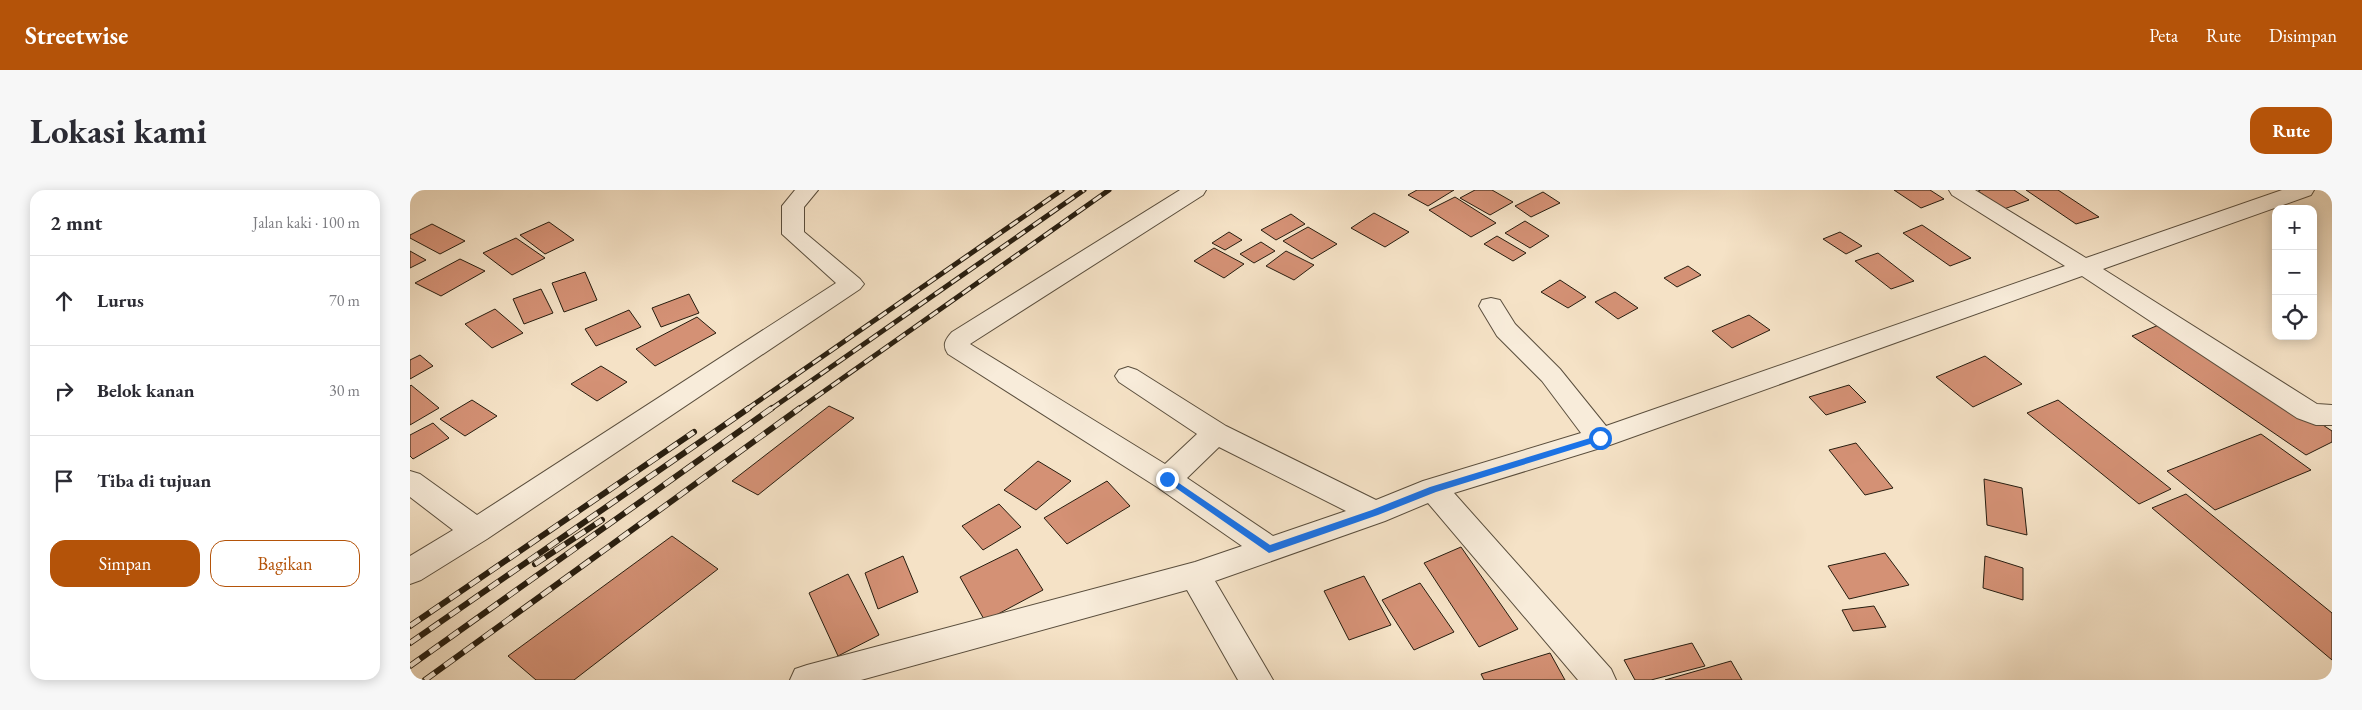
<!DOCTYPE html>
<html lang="id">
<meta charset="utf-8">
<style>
:root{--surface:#fff;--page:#f7f7f7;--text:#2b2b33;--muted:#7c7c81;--line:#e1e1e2;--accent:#b45309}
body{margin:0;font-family:"EB Garamond",serif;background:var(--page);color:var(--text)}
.controls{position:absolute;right:15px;top:15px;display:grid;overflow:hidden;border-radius:10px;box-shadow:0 2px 12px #0003}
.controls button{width:45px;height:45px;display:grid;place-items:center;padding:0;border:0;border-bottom:1px solid var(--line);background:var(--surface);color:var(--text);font:25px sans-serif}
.stop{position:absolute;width:15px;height:15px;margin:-11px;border:4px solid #1a73e8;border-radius:50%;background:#fff}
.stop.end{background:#1a73e8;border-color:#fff;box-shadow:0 1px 5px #0008}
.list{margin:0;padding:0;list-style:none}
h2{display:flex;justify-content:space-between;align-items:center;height:65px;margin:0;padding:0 20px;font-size:21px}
h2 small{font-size:16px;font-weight:400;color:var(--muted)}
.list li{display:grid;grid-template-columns:32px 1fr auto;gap:15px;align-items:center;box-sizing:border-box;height:90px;padding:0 20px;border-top:1px solid var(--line)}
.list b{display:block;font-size:19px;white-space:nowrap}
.list em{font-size:16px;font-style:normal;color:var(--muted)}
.actions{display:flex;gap:10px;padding:15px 20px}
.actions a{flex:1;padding:11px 0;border:1px solid var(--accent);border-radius:15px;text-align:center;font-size:18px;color:var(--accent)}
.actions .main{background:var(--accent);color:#fff}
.icon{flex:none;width:28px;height:28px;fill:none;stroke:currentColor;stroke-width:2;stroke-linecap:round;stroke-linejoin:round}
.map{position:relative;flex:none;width:1922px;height:490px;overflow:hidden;border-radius:15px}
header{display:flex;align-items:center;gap:30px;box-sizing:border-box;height:70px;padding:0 25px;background:var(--accent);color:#fff}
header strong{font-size:24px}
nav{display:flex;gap:28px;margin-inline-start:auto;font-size:18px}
.intro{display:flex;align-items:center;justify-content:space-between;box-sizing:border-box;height:120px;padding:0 30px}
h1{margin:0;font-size:35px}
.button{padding:12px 22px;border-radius:15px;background:var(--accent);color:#fff;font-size:18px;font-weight:700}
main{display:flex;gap:30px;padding:0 30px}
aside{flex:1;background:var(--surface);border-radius:15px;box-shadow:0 2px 12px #0003}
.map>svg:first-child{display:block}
.building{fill:#d49175;stroke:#271d0f}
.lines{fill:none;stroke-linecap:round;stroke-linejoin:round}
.minor-casing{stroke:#5a4e3d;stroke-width:2}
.minor{fill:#f8ecda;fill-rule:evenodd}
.rail-far1-casing{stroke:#271d0f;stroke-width:5}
.rail-casing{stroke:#271d0f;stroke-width:6}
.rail-far1{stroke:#f8ecda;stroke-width:3;stroke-dasharray:10;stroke-linecap:butt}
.rail{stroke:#f8ecda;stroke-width:4.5;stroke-dasharray:12;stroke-linecap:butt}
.route{fill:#1a73e8}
</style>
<header>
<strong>Streetwise</strong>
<nav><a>Peta</a><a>Rute</a><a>Disimpan</a></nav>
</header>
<div class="intro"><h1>Lokasi kami</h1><a class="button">Rute</a></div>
<main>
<aside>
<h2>2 mnt<small>Jalan kaki · 100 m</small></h2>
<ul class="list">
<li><svg class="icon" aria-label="ahead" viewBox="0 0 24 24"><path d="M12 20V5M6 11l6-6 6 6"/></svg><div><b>Lurus</b></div><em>70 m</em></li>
<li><svg class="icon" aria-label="right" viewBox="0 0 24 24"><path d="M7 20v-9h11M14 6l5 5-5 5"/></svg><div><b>Belok kanan</b></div><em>30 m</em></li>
<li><svg class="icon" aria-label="arrive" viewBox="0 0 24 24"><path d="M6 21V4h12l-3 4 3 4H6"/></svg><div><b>Tiba di tujuan</b></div></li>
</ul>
<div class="actions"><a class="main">Simpan</a><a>Bagikan</a></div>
</aside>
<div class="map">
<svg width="1922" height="490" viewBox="0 0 1922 490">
<rect width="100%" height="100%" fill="#f5e2c6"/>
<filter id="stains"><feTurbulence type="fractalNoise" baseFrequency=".004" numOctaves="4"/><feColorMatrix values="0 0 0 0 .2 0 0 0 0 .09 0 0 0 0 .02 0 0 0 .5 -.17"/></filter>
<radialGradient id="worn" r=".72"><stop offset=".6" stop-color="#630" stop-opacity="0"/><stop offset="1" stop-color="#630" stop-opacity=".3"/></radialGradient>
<g class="building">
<polygon points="1007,0 1044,0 1018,16 998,5"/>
<polygon points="1065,0 1082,0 1103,12 1080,25 1050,8"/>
<polygon points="1484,0 1520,0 1534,9 1511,18"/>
<polygon points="1571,0 1604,0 1619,10 1594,19 1568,1"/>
<polygon points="1616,0 1648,0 1689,27 1666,34"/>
<polygon points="1133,2 1150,13 1121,27 1105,16"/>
<polygon points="1045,7 1086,33 1061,47 1019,20"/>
<polygon points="964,23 999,42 975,57 941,38"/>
<polygon points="881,24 895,34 866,50 851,40"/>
<polygon points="1115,31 1139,46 1120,58 1095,43"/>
<polygon points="139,32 164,50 135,64 110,45"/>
<polygon points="22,34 55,51 30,64 0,48 0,45"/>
<polygon points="1512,35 1561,68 1540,76 1493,43"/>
<polygon points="898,37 927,54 902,69 873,51"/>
<polygon points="819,42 832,50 815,60 802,53"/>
<polygon points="1430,42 1452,56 1436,64 1413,49"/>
<polygon points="1087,46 1116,63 1103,71 1074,54"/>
<polygon points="106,48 135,68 102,85 73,63"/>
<polygon points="851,52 865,61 844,73 830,64"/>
<polygon points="804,58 834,74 814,88 784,71"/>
<polygon points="0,61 16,70 0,78"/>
<polygon points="876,61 904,75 884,90 856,76"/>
<polygon points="1468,63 1504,91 1481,99 1445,71"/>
<polygon points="50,69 75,81 31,106 5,93"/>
<polygon points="1278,76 1291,85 1267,97 1254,88"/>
<polygon points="175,82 187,110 154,122 142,93"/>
<polygon points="1150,90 1176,107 1158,118 1131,102"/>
<polygon points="131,99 143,123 114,134 103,109"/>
<polygon points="1205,102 1228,118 1208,129 1185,112"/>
<polygon points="279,104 289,123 251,137 242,118"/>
<polygon points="85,119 113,143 82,158 55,134"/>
<polygon points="219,120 231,137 186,156 175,139"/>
<polygon points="1339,125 1360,140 1322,158 1302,141"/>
<polygon points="287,127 306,143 245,176 226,159"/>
<polygon points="1756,132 1922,241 1922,252 1896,265 1722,146"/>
<polygon points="10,165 23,176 0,189 0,170"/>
<polygon points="1575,166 1612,194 1563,217 1526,187"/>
<polygon points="191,176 217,192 187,211 161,194"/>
<polygon points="1,195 29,218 0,235 0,196"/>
<polygon points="1439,195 1456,212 1416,225 1399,207"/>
<polygon points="62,210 87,226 55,246 30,229"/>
<polygon points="1648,210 1761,299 1729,314 1617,223"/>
<polygon points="419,216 444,228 348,305 322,291"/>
<polygon points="23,233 39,248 3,269 0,266 0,245"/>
<polygon points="1851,244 1901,280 1805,320 1757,281"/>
<polygon points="1446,253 1483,298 1455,305 1419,260"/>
<polygon points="628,271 661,291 626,320 594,300"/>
<polygon points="1574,289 1612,298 1617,345 1577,335"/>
<polygon points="697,291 720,316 657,354 634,328"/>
<polygon points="1776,304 1922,423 1922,470 1742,318"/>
<polygon points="589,314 611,337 573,360 552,336"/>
<polygon points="262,346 308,379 164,490 126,490 98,466"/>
<polygon points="1051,357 1108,439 1069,457 1014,373"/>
<polygon points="607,359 633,400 575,431 550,387"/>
<polygon points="1475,363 1499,395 1439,409 1418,376"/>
<polygon points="493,366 508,402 468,419 455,383"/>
<polygon points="1575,366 1613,378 1613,410 1573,398"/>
<polygon points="438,384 469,445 428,466 399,403"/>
<polygon points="954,386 981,435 939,450 914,401"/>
<polygon points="1010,393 1044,442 1004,460 972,410"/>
<polygon points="1464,416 1476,437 1443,441 1432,420"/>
<polygon points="1282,453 1295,476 1241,490 1225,490 1214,470"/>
<polygon points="1140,463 1155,490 1074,490 1071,484"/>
<polygon points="1321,471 1332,490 1255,490"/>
</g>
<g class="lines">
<defs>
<g id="minor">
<polygon points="385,0 408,0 394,17 394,42 450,89 454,94 450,99 77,349 11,390 0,394 0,366 43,340 0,307 0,281 10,284 67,325 426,93 372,44 372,16"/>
<path d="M770,0H796L793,5L560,154L755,274L787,244L709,192L705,186L709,180L718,177L727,180L816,236L966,310L1013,291L1171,243L1132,191L1087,146L1069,116L1072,110L1081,108L1090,110L1105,134L1150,179L1196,236L1655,76L1542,5L1539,0H1565L1676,68L1872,0H1904L1901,5L1693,79L1907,214L1922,215V235H1906L1887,228L1672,86L1200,255L1044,303L1201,479L1206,490H1168L1018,313L975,331L805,391L863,490H828L777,400L451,490H380L385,479L397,475L785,372L832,356L747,297L538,164C532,155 535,150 542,142ZM809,257L936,321L863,346L777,288Z"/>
</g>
</defs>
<use href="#minor" class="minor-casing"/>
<use href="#minor" class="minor"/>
<defs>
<g id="rail-far1">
<polyline points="337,219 652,0"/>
<polyline points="361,219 674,0"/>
<polyline points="389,219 699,0"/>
</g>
<g id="rail">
<polyline points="125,374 192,330"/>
<polyline points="0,436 284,242"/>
<polyline points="0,453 339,218"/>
<polyline points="0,476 362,218"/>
<polyline points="15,490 390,218"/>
</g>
</defs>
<use href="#rail-far1" class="rail-far1-casing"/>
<use href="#rail" class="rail-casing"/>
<use href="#rail-far1" class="rail-far1"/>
<use href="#rail" class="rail"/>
</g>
<polygon class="route" points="1190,245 1194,248 1193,250 1026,302 968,325 859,363 753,289 757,286 760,287 860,355 962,320 1020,297"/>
<rect width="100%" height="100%" filter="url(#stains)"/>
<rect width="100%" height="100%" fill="url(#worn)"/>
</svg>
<div class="controls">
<button>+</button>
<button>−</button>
<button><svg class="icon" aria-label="locate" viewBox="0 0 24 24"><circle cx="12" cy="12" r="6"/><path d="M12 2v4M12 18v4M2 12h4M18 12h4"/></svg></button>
</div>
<div class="stop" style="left:1190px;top:248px"></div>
<div class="stop end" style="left:757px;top:289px"></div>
</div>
</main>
